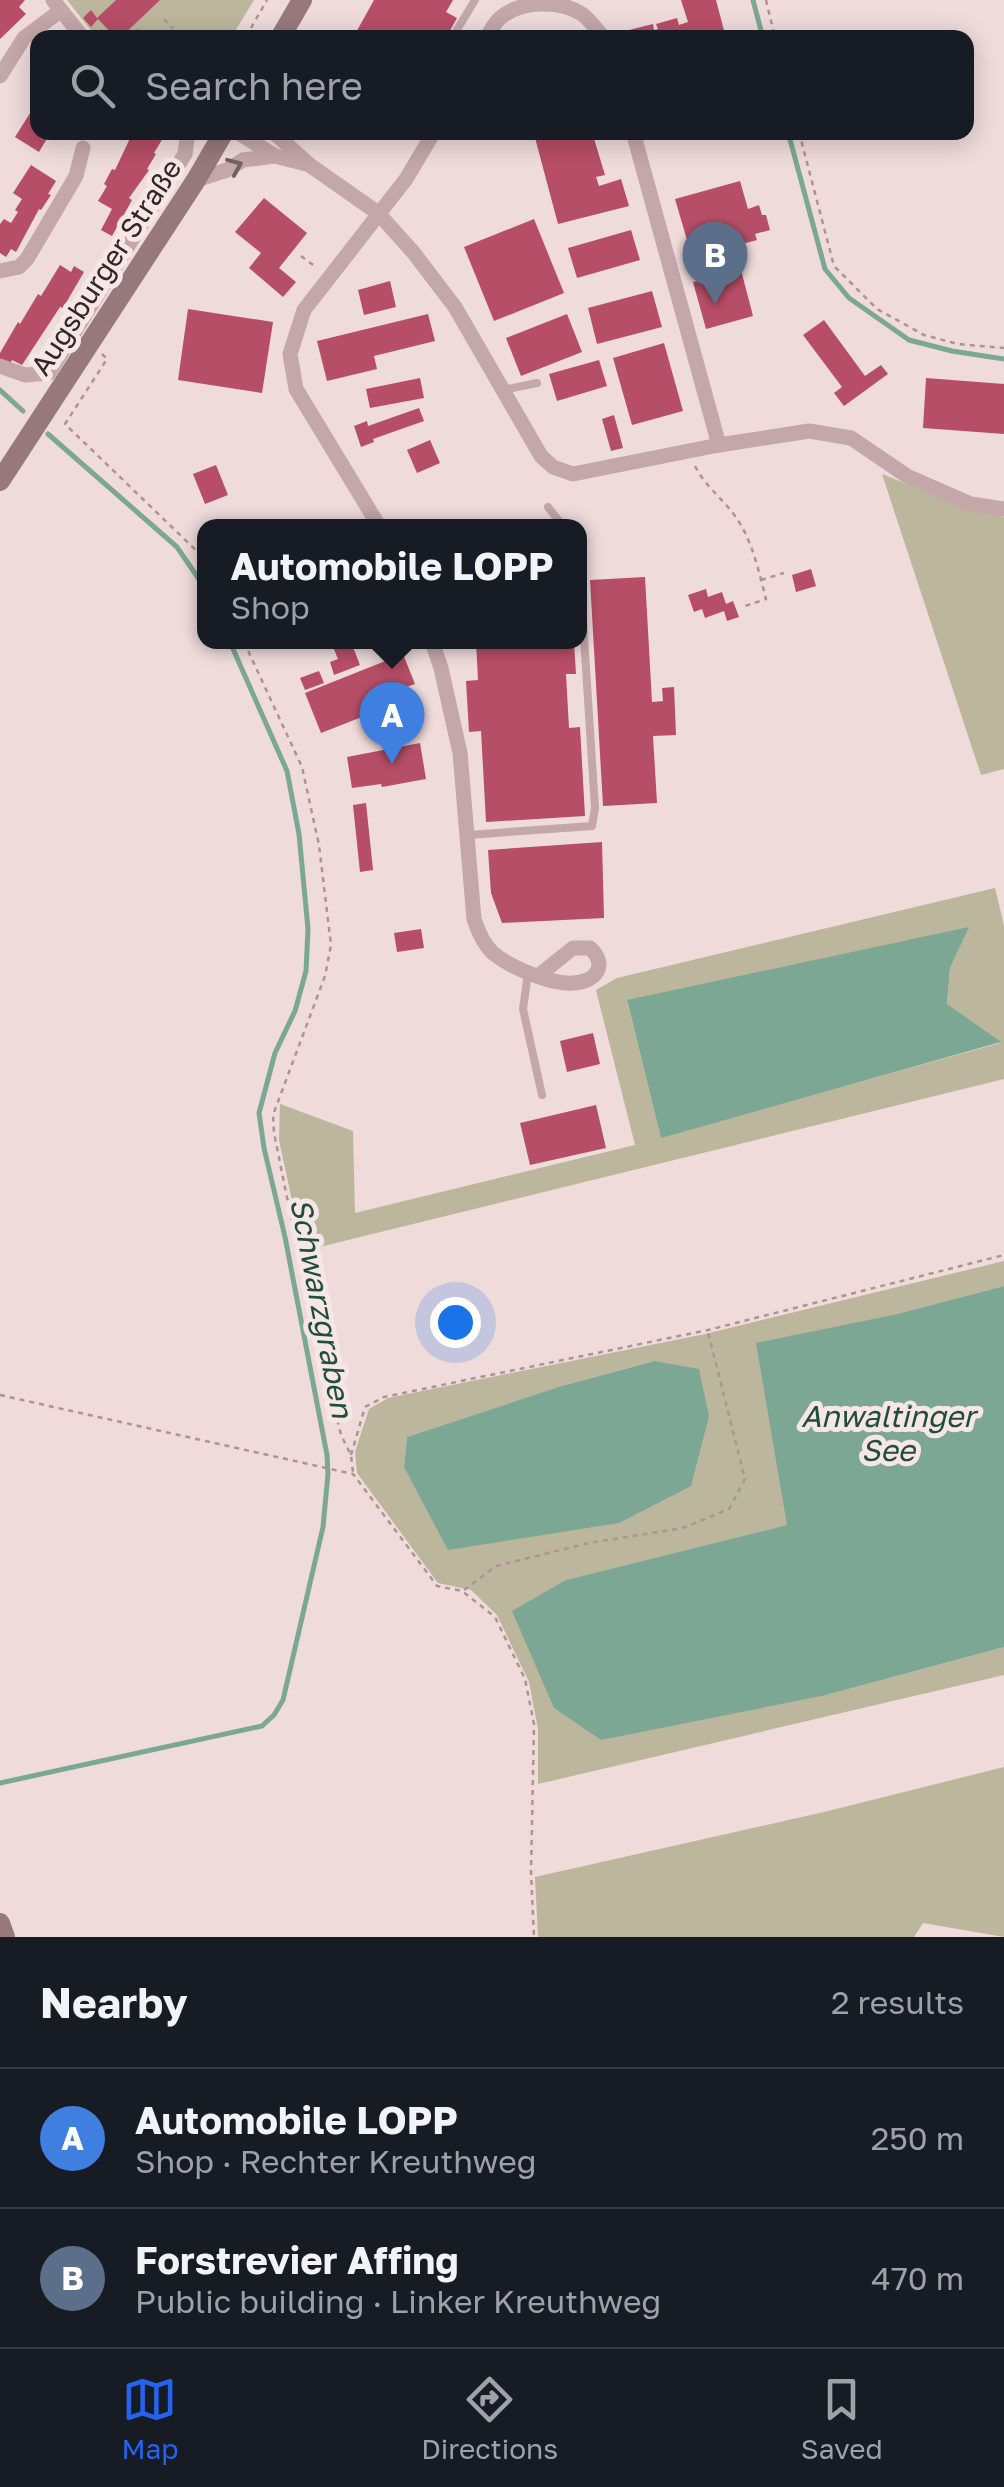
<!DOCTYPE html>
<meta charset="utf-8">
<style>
:root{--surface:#171b24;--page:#20242c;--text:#f1f3f6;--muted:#9ea1a6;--line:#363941;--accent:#2563eb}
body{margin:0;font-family:"Golos Text",sans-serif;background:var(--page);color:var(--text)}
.you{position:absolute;left:455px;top:1322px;width:35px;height:35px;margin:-25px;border:8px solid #fff;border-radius:50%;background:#1a73e8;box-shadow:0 0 0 15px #1a73e833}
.badge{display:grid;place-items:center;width:65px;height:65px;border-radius:50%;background:var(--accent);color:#fff;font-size:32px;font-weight:700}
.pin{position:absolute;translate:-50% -82px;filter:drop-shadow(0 2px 5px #0008)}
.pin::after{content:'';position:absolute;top:52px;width:35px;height:30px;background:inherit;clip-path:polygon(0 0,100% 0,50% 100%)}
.popup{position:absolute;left:197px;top:519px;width:390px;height:130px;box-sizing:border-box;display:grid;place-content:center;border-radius:20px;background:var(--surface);filter:drop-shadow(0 2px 8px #0005);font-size:32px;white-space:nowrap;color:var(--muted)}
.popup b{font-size:38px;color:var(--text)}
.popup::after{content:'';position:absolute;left:50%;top:100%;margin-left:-20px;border:20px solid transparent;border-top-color:var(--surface)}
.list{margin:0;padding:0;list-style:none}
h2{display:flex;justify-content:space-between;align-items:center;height:130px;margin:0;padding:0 40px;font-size:42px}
h2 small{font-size:32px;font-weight:400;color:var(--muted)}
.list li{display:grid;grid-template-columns:65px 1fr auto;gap:30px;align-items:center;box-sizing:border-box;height:140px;padding:0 40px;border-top:2px solid var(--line)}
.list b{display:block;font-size:38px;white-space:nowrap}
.list p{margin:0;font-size:32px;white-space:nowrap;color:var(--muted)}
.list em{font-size:32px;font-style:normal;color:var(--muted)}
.icon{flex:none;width:55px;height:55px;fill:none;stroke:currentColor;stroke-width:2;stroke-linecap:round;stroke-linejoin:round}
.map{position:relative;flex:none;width:1004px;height:1937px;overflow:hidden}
.search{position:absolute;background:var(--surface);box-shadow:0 5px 25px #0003;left:30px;right:30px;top:30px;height:110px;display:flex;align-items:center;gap:25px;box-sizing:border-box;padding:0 35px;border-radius:20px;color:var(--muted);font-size:38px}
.sheet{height:410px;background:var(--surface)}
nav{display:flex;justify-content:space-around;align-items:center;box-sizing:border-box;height:140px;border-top:2px solid var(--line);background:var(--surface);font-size:28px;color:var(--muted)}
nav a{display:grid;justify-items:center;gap:5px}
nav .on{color:var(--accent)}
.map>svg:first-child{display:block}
.green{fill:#bbb69c;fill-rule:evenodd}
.water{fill:#7ca794}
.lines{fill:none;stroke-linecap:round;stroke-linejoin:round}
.stream{stroke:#7ca794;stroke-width:5}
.building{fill:#b74e67}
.path{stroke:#b09293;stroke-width:2.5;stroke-dasharray:5 5;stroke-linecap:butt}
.lane{stroke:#c4a7a8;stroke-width:8}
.street{stroke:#c4a7a8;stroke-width:15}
.secondary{stroke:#97797c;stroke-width:20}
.oneway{stroke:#746162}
.labels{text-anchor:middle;stroke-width:10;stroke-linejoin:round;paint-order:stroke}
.street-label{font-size:28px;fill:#322728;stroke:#f6e6e5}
.water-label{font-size:30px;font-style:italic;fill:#214e3c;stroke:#f6e6e5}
</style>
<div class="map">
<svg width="1004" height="1937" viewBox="0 0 1004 1937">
<rect width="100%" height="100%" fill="#eedbda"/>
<g class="green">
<polygon points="67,0 254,0 231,38 100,37 90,29"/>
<polygon points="882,474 959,505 1004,517 1004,769 981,775"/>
<path d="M995,888L1004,926V1079L303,1251L279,1140L280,1104L353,1131L355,1213L635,1145L596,990L617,978ZM968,928L950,968L947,1004L1000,1043L661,1137L627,1001Z"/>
<path d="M1004,1261V1286L893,1315L787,1525L567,1580L826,1695L1004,1647V1675L538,1784V1729L529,1682L497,1615L471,1590L438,1583L357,1473L355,1452L369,1409L388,1398L705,1334ZM653,1361L404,1467L407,1437L558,1387Z"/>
<polygon points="1004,1767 1004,1937 923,1923 914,1937 538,1937 535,1877 824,1812"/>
</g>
<g class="water">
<polygon points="969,927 950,968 947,1004 1001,1042 661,1138 627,1000"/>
<polygon points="1004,1286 1004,1647 826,1695 601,1740 554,1708 512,1611 566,1580 787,1525 756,1343 893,1315"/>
<polygon points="654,1361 699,1369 709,1416 691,1486 619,1523 448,1550 404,1467 407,1437 558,1387"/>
</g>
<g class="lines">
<g class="stream">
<polyline points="753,0 763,38"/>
<polyline points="788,132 825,269 849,298 909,340 952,351 1004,359"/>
<polyline points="0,390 23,411"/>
<polyline points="48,434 177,547 205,588"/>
<polyline points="0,1783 262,1726 274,1715 283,1700 323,1527 328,1474 327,1455 285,1237 264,1148 259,1113 275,1053 295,1011 306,971 308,929 299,834 287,771 230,642"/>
</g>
</g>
<g class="building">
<polygon points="0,0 25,0 19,7 26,14 0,39"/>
<polygon points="116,0 160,0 120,38 116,38 98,19 91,27 83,18 91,10 97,18"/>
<polygon points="374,0 453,0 446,12 457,18 446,38 356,38 354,36"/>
<polygon points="681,0 716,0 726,38 627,38 625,31 653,24 654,30 658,29 656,24 677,18 679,25 688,22"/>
<polygon points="32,110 38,114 38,132 51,132 39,152 15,137"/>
<polygon points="133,132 163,132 160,137 163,138 154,153 156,154 147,169 149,170 129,198 132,200 112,236 101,230 112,209 98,201 107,186 104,184 112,169 115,170"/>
<polygon points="539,132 592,132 605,175 596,177 599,186 621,179 629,206 558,224 534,134"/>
<polygon points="31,165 56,181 48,194 51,195 41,210 39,209 16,252 11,249 6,257 0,253 0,224 4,219 11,223 18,212 15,210 22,199 13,193"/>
<polygon points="740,181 748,209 759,205 762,215 766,215 770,230 755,234 757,240 692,257 675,199"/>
<polygon points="264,198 307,233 279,268 296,282 283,297 249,268 261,253 235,232"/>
<polygon points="534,219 564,293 494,321 464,247"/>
<polygon points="631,230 640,260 577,278 568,248"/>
<polygon points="60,265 71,272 74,266 84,272 63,308 60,307 22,365 12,360 9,366 0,361 0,353 18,322 20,324 38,294 41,296"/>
<polygon points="741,270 753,316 706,329 693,282"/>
<polygon points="390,281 396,307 364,315 358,290"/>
<polygon points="652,291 662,327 597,344 588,308"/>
<polygon points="188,309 273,322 262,393 178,380"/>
<polygon points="428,314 435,341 374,356 377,369 327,381 317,341"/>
<polygon points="567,314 582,352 521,376 506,338"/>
<polygon points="824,320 865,376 881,365 888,374 844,406 834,393 842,387 803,335"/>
<polygon points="664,343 683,411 632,425 613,358"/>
<polygon points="599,360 607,386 557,401 549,374"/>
<polygon points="420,378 424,398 370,408 366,389"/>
<polygon points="926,378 1004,384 1004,434 923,428"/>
<polygon points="419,408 424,421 373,439 374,442 361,447 354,426 367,421 368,426"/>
<polygon points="614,415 623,448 611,451 602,419"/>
<polygon points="430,440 440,463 417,473 407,450"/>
<polygon points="216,465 228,495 205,504 193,474"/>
<polygon points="811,569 816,586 796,592 792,575"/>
<polygon points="645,577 652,702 663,701 662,688 674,687 676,735 653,736 657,803 603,806 590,580"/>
<polygon points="706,589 708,597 722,592 726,604 733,601 739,617 727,621 724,611 705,618 702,609 694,612 688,595"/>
<polygon points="331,642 351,642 360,665 334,675 330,662 338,659"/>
<polygon points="476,642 574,642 576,674 566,674 569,728 580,727 585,816 486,822 481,731 469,732 466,681 478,680"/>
<polygon points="403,654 415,684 403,688 408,699 321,733 305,693"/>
<polygon points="319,671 324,683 305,690 300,678"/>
<polygon points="420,743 426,779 382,787 381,784 352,788 347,757"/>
<polygon points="366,803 373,870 360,872 353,805"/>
<polygon points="602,842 604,918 502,923 491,893 488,850"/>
<polygon points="421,929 424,948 397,952 394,933"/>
<polygon points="593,1033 600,1064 567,1072 560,1041"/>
<polygon points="596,1105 606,1148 530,1165 520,1123"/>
</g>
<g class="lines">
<g class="path">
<polyline points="766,0 775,38"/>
<polyline points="164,19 173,29"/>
<polyline points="137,29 145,38"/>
<polyline points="250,38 252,26 267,0"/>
<polyline points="799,132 834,266 877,309 924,335 958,344 1004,348"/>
<polyline points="301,256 316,267"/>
<polyline points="102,354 107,359 65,424 205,559"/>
<path d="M695,466C705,486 722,498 735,516C752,539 759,572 766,599L742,607"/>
<polyline points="761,580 784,573"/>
<polyline points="244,642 302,767 319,845 331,945 325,976 273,1115 274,1133 303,1277 341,1435 351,1455 353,1472"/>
<polyline points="0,1395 353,1474 437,1586 462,1591 495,1617 525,1679 534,1724 531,1873 534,1937"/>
<polyline points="351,1455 365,1407 384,1397 708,1330 1004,1255"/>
<polyline points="464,1590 496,1566 589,1543 683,1528 729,1509 745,1479 708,1332"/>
</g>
<g class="lane">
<polyline points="452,38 475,0"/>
<polyline points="503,390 537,383"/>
<polyline points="548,507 563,526"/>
<polyline points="468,835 592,826 595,808 580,575"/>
<polyline points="528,973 523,1009 542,1095"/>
</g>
<g class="street">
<polyline points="53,0 83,38"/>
<path d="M487,38C490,31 495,23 500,18C521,0 560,0 582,14C590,20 597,30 604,38"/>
<polyline points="0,76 24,38 60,11"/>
<polyline points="237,132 275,156 306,164"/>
<polyline points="273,132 311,166 378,213 413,252 455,307 541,456 553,467 573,474 719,445 809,431 851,438 907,476 971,504 1004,509"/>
<polyline points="633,132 719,445"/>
<polyline points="196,180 227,170 243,160 275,156"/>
<polyline points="0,271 19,267 27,259 76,176 83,148"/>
<polyline points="0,366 25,375 49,373 185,154 188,132"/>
<polyline points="379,526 296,389 290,354 304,310 406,179 434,132"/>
<path d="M432,642L441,668L460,753L474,919C478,931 483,944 493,953C510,967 551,985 573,983C595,982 609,966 590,948H573L538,976"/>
</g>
<g class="secondary">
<polyline points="280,38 302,0"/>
<polyline points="0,481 196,180 224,132"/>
<polyline points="0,1923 5,1937"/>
</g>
</g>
<defs><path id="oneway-chevron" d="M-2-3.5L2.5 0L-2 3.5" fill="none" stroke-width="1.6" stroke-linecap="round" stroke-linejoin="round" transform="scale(2.5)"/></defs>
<use class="oneway" href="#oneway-chevron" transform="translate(235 166) rotate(-23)"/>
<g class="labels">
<g class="street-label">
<text transform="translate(106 267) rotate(-57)" y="10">Augsburger Straße</text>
</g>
<g class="water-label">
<text transform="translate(321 1308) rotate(79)" y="10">Schwarzgraben</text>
<text x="888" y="1427">Anwaltinger<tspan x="888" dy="34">See</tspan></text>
</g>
</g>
</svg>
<div class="you"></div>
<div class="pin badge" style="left:392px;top:764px;background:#3f7fe0">A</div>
<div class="popup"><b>Automobile LOPP</b>Shop</div>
<div class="pin badge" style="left:715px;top:304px;background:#5c6f8a">B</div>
<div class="search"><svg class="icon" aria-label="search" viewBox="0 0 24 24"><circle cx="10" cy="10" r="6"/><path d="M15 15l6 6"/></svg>Search here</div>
</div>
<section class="sheet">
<h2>Nearby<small>2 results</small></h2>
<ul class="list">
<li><span class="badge" style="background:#3f7fe0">A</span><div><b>Automobile LOPP</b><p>Shop · Rechter Kreuthweg</p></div><em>250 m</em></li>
<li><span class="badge" style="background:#5c6f8a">B</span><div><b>Forstrevier Affing</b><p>Public building · Linker Kreuthweg</p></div><em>470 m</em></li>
</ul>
</section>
<nav>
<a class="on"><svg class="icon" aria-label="map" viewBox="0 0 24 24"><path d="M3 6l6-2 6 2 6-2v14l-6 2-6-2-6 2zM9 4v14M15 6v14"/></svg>Map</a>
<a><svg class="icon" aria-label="directions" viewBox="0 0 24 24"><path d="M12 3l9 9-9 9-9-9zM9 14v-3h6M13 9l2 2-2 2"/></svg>Directions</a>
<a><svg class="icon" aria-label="saved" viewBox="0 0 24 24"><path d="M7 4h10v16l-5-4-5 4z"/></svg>Saved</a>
</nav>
